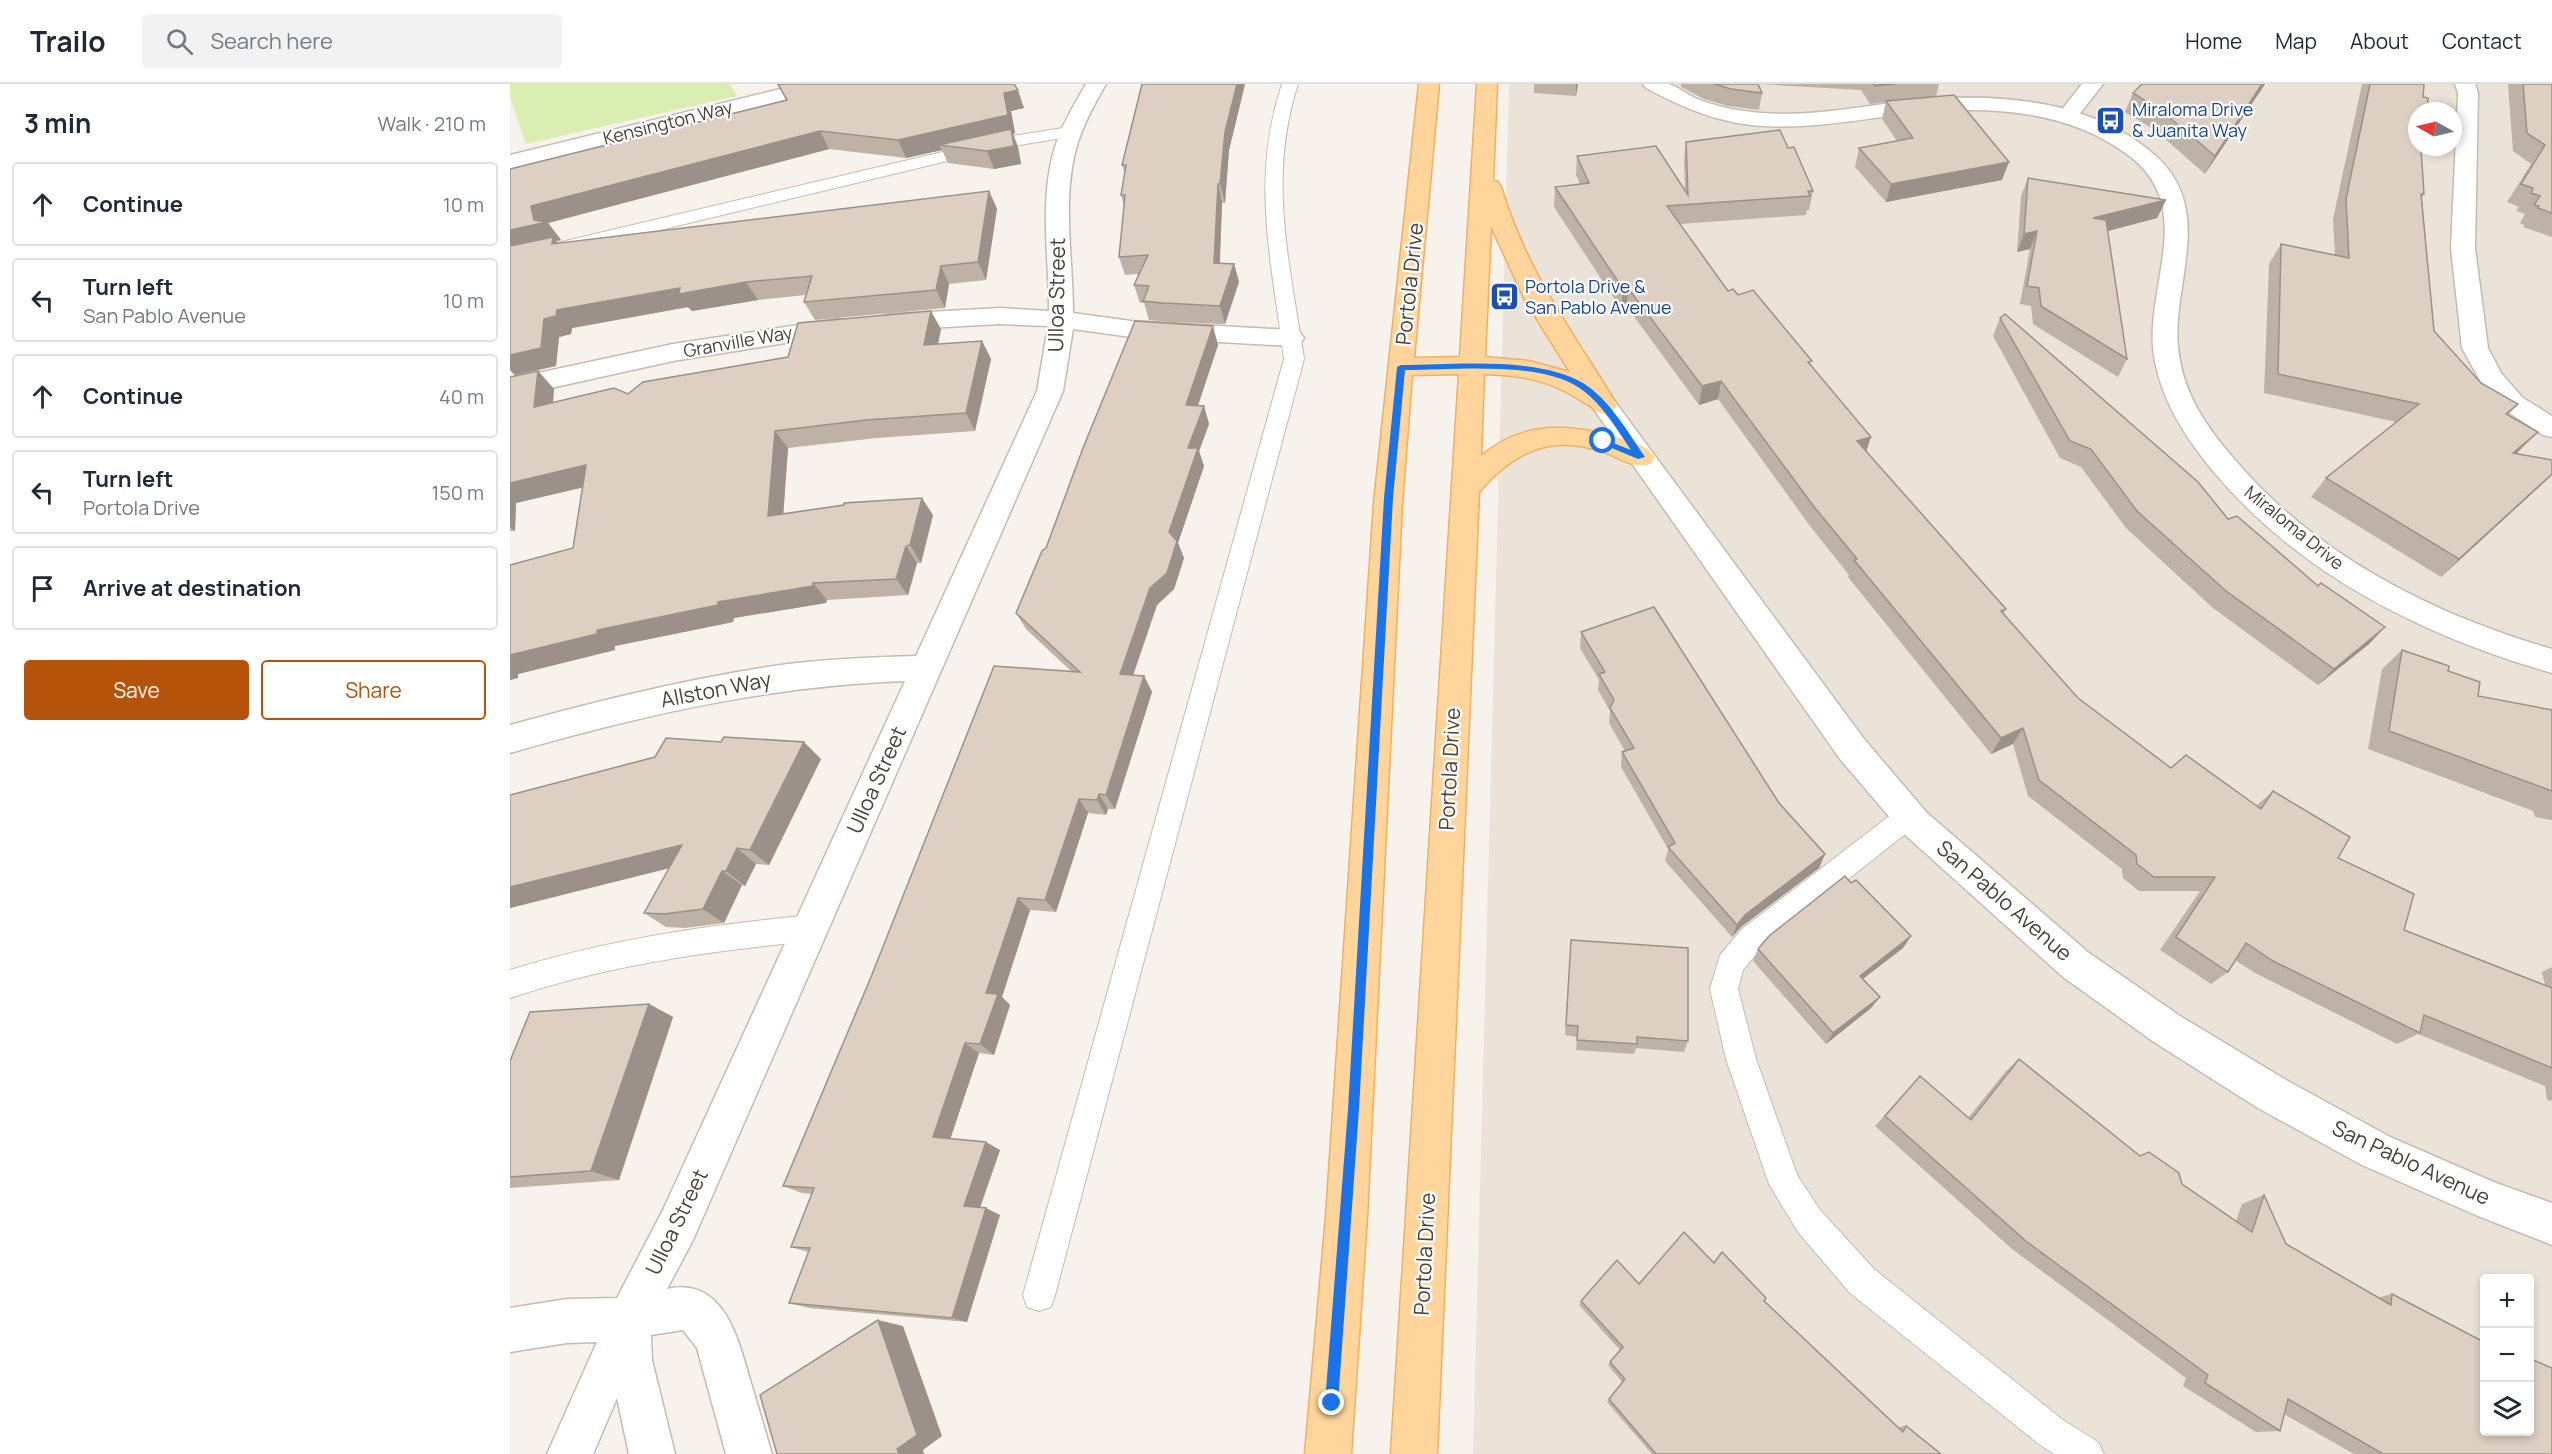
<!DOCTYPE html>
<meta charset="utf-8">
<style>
:root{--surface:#fff;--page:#f2f2f3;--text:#1f2937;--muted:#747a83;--line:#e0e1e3;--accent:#b45309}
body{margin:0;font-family:Manrope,sans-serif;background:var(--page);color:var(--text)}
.controls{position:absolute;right:18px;bottom:18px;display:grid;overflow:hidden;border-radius:6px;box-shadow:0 3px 9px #0003}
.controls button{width:54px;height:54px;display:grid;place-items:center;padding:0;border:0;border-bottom:2px solid var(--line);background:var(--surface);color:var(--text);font:30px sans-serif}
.compass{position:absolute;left:1898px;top:18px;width:54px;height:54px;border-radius:50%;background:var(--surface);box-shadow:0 3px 9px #0003;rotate:278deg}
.stop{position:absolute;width:18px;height:18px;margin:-14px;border:4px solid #1a73e8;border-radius:50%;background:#fff}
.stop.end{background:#1a73e8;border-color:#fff;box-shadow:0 2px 6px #0008}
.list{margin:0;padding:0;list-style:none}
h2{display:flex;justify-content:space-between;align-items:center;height:78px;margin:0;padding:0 24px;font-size:26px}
h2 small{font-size:20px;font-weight:400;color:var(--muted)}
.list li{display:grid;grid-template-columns:39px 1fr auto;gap:18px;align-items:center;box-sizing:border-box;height:84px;margin:0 12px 12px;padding:0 12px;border:2px solid var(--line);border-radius:6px}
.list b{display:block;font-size:22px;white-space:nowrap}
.list p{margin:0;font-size:20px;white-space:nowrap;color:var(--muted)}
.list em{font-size:20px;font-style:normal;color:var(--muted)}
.actions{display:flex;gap:12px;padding:18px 24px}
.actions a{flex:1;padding:14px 0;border:2px solid var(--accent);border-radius:6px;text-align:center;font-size:21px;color:var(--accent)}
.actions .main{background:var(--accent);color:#fff}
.icon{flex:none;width:33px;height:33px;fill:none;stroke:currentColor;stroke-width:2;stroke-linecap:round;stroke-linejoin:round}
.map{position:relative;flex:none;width:2042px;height:1370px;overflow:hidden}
header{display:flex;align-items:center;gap:36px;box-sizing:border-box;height:84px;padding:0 30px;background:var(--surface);border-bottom:2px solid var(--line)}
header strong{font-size:28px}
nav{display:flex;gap:33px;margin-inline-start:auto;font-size:21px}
.search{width:420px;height:54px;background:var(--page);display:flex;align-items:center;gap:15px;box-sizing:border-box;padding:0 21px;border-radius:6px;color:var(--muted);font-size:22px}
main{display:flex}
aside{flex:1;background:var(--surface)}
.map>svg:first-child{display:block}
.residential{fill:#ebe3d8;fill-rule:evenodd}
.green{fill:#daeeb1}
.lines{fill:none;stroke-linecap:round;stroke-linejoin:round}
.service-casing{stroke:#c6bbaf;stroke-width:2}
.minor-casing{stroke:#c6bbaf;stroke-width:3}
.tertiary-casing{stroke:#c6bbaf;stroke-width:3}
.primary-casing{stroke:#efb160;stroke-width:3}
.service{fill:#fff;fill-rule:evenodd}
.minor{fill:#fff;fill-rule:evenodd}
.tertiary{fill:#fff;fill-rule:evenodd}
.primary{fill:#ffd59c;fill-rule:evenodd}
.wall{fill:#beb2a7}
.shaded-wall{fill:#9b9188}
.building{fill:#ddcfc2;stroke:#9b9188;stroke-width:1.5}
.route{fill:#1a73e8}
.labels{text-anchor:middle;stroke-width:4.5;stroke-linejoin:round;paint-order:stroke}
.far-transit-label{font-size:18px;fill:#164399;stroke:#fff;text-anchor:start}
.far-street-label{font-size:18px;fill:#4c4137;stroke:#fff}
.street-label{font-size:21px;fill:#4c4137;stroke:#fff}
</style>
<header>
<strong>Trailo</strong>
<div class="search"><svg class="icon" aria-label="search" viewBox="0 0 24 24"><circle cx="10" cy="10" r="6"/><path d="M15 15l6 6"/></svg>Search here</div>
<nav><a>Home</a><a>Map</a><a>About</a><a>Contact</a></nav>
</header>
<main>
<aside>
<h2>3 min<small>Walk · 210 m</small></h2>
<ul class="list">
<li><svg class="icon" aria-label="ahead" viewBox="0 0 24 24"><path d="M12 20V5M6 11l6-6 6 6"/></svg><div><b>Continue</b></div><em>10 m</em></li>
<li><svg class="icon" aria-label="left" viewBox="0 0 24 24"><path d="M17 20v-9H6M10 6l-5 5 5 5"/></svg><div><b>Turn left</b><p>San Pablo Avenue</p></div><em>10 m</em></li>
<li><svg class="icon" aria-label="ahead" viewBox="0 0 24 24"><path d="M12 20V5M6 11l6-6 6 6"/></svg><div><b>Continue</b></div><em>40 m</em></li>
<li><svg class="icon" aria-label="left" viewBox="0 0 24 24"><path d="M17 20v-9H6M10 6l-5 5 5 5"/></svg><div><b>Turn left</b><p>Portola Drive</p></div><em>150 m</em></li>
<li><svg class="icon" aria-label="arrive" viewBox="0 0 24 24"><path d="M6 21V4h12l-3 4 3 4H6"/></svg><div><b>Arrive at destination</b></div></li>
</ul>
<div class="actions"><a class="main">Save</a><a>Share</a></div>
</aside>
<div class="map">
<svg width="2042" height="1370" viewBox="0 0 2042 1370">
<rect width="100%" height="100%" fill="#f7f2eb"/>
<path class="residential" d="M999,0H2042V1370H963ZM1907,27H1943V63H1907ZM1974,1194H2020V1348H1974Z"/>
<polygon class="green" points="0,0 220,0 227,12 16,60 0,13"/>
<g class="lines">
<defs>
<g id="service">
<path d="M772,0H788C757,95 780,180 794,275L545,1211L541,1223L529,1227L517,1223L513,1211L774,275C762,179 740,95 772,0Z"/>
<polygon points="559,43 565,44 567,48 565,52 496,63 0,182 0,170 496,53"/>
<polygon points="1399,721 1408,724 1412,732 1408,740 1252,863 1233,886 1228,905 1246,975 1287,1091 1310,1126 1364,1185 1553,1336 1588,1358 1594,1370 1544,1370 1529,1360 1340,1209 1288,1148 1259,1100 1216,975 1200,905 1210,871 1232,845 1390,724"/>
<path d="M302,831L312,835L316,844L312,853L302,857C199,867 99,881 0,914V886C99,855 199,841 302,831Z"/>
</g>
<g id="minor">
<polygon points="291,0 326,0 323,4 0,85 0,71"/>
<path d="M576,0H596C585,19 575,37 568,58C551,112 563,173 563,229L621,237L781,246L790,248L794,254L790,260L781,262L621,253L563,245L553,307L183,1156L157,1205C215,1192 229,1258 241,1299C248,1323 255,1346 262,1370H216L187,1264L173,1246L141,1251L142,1276L165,1370H119L107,1314L83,1370H37L87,1258L57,1259L0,1268V1224L57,1215L107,1214L153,1126L395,597C257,602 132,631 0,669V641C92,616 184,593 278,580C320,575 363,573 406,572L527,307L538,242L490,240L382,246L373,244L370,238L373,232L382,230L490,224L539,227C539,171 528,110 547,57C554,37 565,19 576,0Z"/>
<polygon points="1572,0 1593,0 1564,37 1557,39 1550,37 1546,33"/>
<polygon points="1945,0 1965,0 1968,9 1965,164 1978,264 1991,289 2013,314 2042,332 2042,353 2033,351 1995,326 1972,300 1952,264 1941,164 1948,9"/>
<polygon points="328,235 337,237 340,243 337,249 163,277 0,313 0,295 163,260"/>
<polygon points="1094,312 1103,315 1354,655 1417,729 1579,869 1670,932 1776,996 1880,1053 1986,1099 2042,1119 2042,1161 1968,1132 1852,1081 1748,1024 1644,958 1553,893 1393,749 1330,675 1085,327 1081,321 1085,315"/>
</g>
<path id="tertiary" d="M1133,0C1140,0 1150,0 1158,0C1167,2 1176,10 1185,14C1206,23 1229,27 1252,29C1301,33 1351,22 1400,17C1482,8 1583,14 1647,73C1705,127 1662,200 1668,263C1672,309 1697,344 1726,377C1807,472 1924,531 2042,565V589C1914,552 1791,492 1703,387C1676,354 1654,321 1645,278C1630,206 1693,122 1614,68C1552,24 1470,21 1397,30C1350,35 1302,45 1254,42C1211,40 1173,24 1136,4Z"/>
<path id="primary" d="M909,0H929L904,274L950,273L967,0H987L983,97L988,98L991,103C1018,191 1061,245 1107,321L1103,327L1094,330L1085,327C1081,321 1076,320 1070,316C1041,296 1010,291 974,290L971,372C1014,337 1057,339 1109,354C1121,357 1138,362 1145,373L1141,380C1124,385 1112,375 1097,369C1043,349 1005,366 969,408L927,1370H881L949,290L902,291L892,419L857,1133L841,1370H795L816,1133L864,419ZM981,142L1015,216L1060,288L1018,277L975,273Z"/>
</defs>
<use href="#service" class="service-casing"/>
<use href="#minor" class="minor-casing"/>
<use href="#tertiary" class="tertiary-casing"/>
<use href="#primary" class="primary-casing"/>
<use href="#service" class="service"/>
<use href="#minor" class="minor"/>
<use href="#tertiary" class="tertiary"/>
<use href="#primary" class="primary"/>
</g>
<g class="wall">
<polygon points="267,0 504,0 514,24 501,27 505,49 503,50 508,63 511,80 484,85 438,79 432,66 396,74 319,65 38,139 51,156 46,157 48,159 479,107 487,125 476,196 439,200 435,224 305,236 294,218 296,211 248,216 182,227 178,223 62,244 61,250 49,253 46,282 5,291 0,286 0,85 276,16"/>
<polygon points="632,0 735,0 719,66 715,119 712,119 710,179 724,180 729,198 715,240 659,238 639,236 634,219 630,219 624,201 628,190 615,191 609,173 614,121 611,111 615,89 612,81"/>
<polygon points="1024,0 1068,0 1066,12 1024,9"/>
<polygon points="1171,0 1248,0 1252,9 1249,26 1218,22 1194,15 1171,3"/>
<polygon points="1248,0 1429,0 1426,12 1492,96 1376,118 1345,83 1349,64 1387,57 1372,35 1376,18 1360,20 1351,6"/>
<polygon points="1632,0 1755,0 1695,90 1645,46 1615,28 1623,9"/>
<polygon points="1852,0 1914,0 1913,13 1913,65 1911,68 1914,110 1912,114 1924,247 1971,299 2008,320 1998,331 2009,367 2007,370 2042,391 1931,493 1801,413 1816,394 1886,338 1754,309 1759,180 1771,160 1825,171 1823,135"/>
<polygon points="1998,0 2042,0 2042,153 2013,143 2014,141 2010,139 2015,130 2006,127 2009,123 1997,118 2021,80 2003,67"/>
<polygon points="1176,58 1278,64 1303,107 1299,126 1297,126 1296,131 1170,140 1218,207 1228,211 1301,281 1356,367 1496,525 1493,530 1568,614 1661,684 1746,722 1763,707 1828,774 1894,846 2035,901 2032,888 2042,883 2042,1017 2037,1016 2035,1002 1908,950 1887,960 1745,889 1725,876 1718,888 1701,900 1650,866 1690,807 1629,807 1613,794 1612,785 1518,712 1503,660 1481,670 1338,493 1339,491 1300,442 1208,315 1189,321 1117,223 1111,225 1044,123 1045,103 1070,100 1066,91 1067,72 1175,106 1174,77"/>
<polygon points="1518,94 1656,116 1647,134 1598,147 1617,275 1608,293 1523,240 1521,222 1510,220 1520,165 1507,168 1511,112"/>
<polygon points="1490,234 1718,435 1808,502 1875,543 1859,560 1808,601 1703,524 1616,444 1571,383 1550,374 1483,252"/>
<polygon points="431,245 428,260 472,257 481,275 465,347 367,354 278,364 273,430 423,431 411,479 407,479 398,511 317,516 316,519 224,534 223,538 105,562 105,566 8,590 8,594 0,596 0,481 63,464 73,403 6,419 5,447 0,447 0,293 28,287 44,305 43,319 118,310 278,273"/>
<polygon points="708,261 688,322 694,322 699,340 689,367 694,382 668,459 674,474 664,505 647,521 623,591 634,592 642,608 605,725 598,725 596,731 578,729 546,828 520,826 492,913 500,921 484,971 469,969 440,1055 490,1066 470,1124 490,1131 457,1238 299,1224 279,1219 298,1168 281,1163 302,1110 292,1109 273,1102 561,587 516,545 506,529 536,464"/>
<polygon points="1071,548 1269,719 1315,770 1309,784 1231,843 1222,853 1155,777 1158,765 1111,683 1112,668 1115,667 1099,639 1100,627 1088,606 1089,596 1070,564"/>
<polygon points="1892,566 1938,587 1968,612 2042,626 2042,736 2025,733 2023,727 1858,665 1872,585"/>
<polygon points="311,675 259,781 246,780 235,802 232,801 214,839 175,844 156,843 134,829 159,784 0,824 0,711"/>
<polygon points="1341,799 1401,852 1393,864 1353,895 1370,913 1361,924 1316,960 1243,877 1248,865"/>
<polygon points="1061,856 1178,957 1174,968 1126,964 1124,970 1066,966 1067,953 1055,951"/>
<polygon points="139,920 163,933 109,1096 0,1104 0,977"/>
<polygon points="1509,975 1630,1072 1726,1137 1732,1120 1754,1111 1776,1160 1867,1214 1882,1210 2019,1347 2019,1275 2021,1275 2042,1370 1844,1370 1774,1330 1770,1347 1746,1348 1673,1302 1676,1294 1502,1165 1365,1042 1410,992 1458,1034 1496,987"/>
<polygon points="1204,1178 1254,1217 1388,1343 1396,1342 1431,1370 1142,1370 1097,1318 1112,1298 1098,1281 1110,1266 1069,1221 1071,1217"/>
</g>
<g class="shaded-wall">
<polygon points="727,0 735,0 719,66 715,119 710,100 715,48"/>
<polygon points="1066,0 1068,0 1066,12"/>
<polygon points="1752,0 1755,0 1695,90 1705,72"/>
<polygon points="508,6 514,24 501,27 505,49 503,50 508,63 511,80 484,85 477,67 429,61 432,66 396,74 388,56 494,9"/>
<polygon points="310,47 319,65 38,139 51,156 46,157 57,171 0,168 0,146 24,136 21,122"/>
<polygon points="1499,78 1492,96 1376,118 1381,100"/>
<polygon points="708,100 712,119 709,197 704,179"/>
<polygon points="479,107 487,125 476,196 468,178"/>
<polygon points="1656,116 1647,134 1575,153 1583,134"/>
<polygon points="1527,147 1520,165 1507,168 1514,150"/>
<polygon points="724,180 729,198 715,240 710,222"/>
<polygon points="431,182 439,200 435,224 426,206"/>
<polygon points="236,198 248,216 182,227 178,223 62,244 61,250 49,253 46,282 5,291 0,286 0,271 34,235 47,226 170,204"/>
<polygon points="1118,204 1117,223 1111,225 1113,205"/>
<polygon points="421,227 431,245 424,280 414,261"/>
<polygon points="703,242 708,261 682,339 676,321"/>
<polygon points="472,257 481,275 465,347 456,329"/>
<polygon points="28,287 44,305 41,341 24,323"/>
<polygon points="1211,297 1208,315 1189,321 1192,302"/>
<polygon points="694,322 699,340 689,367 694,382 668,459 674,474 664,505 647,521 618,606 610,590 659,448 678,364"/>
<polygon points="265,347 278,364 272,449 258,432"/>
<polygon points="2028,348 2009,367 1984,388 2003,369"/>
<polygon points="1361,353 1355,371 1347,357"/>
<polygon points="76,381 92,399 6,419 5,447 0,443 0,399"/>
<polygon points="2042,390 2042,391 1931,493 1949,475"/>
<polygon points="412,414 423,431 411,479 400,461"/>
<polygon points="396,462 407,479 398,511 386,495"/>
<polygon points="303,499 317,516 316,519 224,534 223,538 105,562 105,566 8,590 8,594 0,596 0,571 87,546 208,518"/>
<polygon points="1875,543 1859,560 1808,601 1824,585"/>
<polygon points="634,592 642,608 605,725 596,711"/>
<polygon points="1513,644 1503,660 1481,670 1491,654"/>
<polygon points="294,658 311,675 259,781 240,766"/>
<polygon points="589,710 598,725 596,731 587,716"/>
<polygon points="569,715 578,729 546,828 535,816"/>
<polygon points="172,761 192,776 0,824 0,803"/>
<polygon points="227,764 246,780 235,802 216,787"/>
<polygon points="1315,770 1309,784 1231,843 1222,853 1227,841 1235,831"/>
<polygon points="212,787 232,801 214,839 193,825"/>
<polygon points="508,814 520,826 492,913 500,921 484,971 470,960 476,909"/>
<polygon points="1401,852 1393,864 1342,903 1350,892"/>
<polygon points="1370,913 1361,924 1316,960 1323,949"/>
<polygon points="139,920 163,933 109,1096 81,1087"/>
<polygon points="455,959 469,969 438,1062 423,1053"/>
<polygon points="476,1058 490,1066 468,1129 454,1122"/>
<polygon points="476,1124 490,1131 457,1238 442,1234"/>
<polygon points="368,1236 393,1242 432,1352 413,1366 414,1370 389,1370 387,1365"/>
</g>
<g class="building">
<polygon points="268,0 504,0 508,6 494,9 498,31 388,56 310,47 21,122 24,136 37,138 0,146 0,85 277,16"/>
<polygon points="632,0 727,0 715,48 710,100 708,100 704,179 724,180 710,222 653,219 633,217 639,202 624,201 638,171 609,173 615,111 611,111 616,81 612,81"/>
<polygon points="1204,0 1248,0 1252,9 1221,5"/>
<polygon points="1363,0 1386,0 1365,2"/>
<polygon points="1632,0 1752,0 1705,72 1653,28 1623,9"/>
<polygon points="1860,0 1914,0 1913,13 1918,14 1917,27 1907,27 1907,63 1913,63 1913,65 1911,65 1914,110 1911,110 1924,247 1971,299 2008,320 1996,330 2028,348 2003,369 2042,376 2042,390 1949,475 1816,394 1909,320 1768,290 1771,160 1839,174 1836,115"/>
<polygon points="2013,0 2042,0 2042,129 2028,124 2029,122 2024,121 2030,112 2021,109 2023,104 2011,100 2035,61 2017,49"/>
<polygon points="1444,11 1499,78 1381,100 1349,64 1403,54 1376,17"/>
<polygon points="501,45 504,62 477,67 429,61"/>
<polygon points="1270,46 1278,64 1284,63 1303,107 1298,107 1300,112 1157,122 1218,207 1223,205 1228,211 1243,206 1302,277 1298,278 1361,353 1347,357 1496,525 1491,527 1568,614 1661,684 1676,671 1751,725 1763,707 1840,753 1828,774 1904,810 1894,846 2042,904 2042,984 1914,931 1910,949 1763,877 1736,859 1718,888 1666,853 1705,793 1644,793 1627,780 1626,771 1529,696 1513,644 1491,654 1344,476 1347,475 1305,424 1211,297 1192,302 1118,204 1113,205 1045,103 1079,99 1067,72 1146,62 1178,111 1176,58"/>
<polygon points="1518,94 1656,116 1583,134 1596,136 1617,275 1531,222 1529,204 1517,202 1527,147 1514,150"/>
<polygon points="479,107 468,178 431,182 426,206 294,218 302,192 236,198 169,210 170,204 47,226 46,232 34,235 31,264 0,271 0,162 43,153 42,160"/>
<polygon points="421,227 414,261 472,257 456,329 356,336 265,347 258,432 334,421 334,419 412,414 400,461 396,462 386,495 303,499 303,502 208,518 208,521 87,546 87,550 0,571 0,481 63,464 76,381 0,399 0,293 28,287 24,323 104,304 118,310 133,298 278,273 288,239"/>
<polygon points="1495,230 1688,398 1718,435 1727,432 1808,502 1811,499 1875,543 1824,585 1716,507 1627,427 1581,365 1560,357 1490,234"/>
<polygon points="625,237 703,242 676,321 694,322 678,364 688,364 659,448 667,457 657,489 640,504 610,590 634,592 596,711 589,710 587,716 569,715 535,816 508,814 476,909 488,910 470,960 455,959 423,1053 476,1058 454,1122 476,1124 442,1234 279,1219 300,1164 281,1163 304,1104 273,1102 361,893 484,582 570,588 506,529 532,467 536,464 573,364"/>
<polygon points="1144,523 1269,719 1315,770 1235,831 1227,841 1158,763 1165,759 1112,668 1124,664 1100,624 1104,616 1089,590 1095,588 1071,548"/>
<polygon points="1892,566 1939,582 1938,587 1970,598 1968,612 2042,626 2042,707 1879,647"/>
<polygon points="214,653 294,658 240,766 227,764 216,787 212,787 193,825 154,830 134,829 172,761 0,803 0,711 145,673 156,654 211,658"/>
<polygon points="1335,792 1341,799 1346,796 1401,852 1350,892 1370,913 1323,949 1248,865 1259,852"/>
<polygon points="1061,856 1178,864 1178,957 1127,953 1127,960 1067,956 1068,942 1056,941"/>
<polygon points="139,920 81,1087 0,1093 0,977 20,928"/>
<polygon points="1509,975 1630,1072 1639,1068 1669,1089 1672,1100 1742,1148 1754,1111 1776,1160 1881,1221 1882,1210 1974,1258 1974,1347 2019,1347 2019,1282 2021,1282 2021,1275 2042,1284 2042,1370 1873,1370 1778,1315 1770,1347 1695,1299 1698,1291 1517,1158 1375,1032 1410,992 1461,1036"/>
<polygon points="1174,1148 1204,1179 1212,1168 1256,1214 1254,1217 1393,1348 1396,1342 1431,1370 1146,1370 1099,1315 1115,1295 1100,1278 1113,1263 1071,1217 1107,1176 1129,1200"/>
<polygon points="368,1236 407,1351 387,1365 389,1370 267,1370 250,1311"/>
</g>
<path class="route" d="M891,281C944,281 1027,272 1073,299C1099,315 1118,348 1135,373L1128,375L1090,359L1089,357L1093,355L1121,366C1106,344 1091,318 1068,303C1026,277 944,286 895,286L883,414L849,1025L828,1319L826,1323L822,1325L817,1323L815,1319L838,1025L874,414L887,283Z"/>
<defs>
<symbol id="bus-square" viewBox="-11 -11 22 22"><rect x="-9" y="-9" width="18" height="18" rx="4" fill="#1a4fb4" stroke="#fff"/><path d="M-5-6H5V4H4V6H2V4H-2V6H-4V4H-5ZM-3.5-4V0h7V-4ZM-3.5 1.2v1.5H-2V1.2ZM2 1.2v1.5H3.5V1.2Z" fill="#fff"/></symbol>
</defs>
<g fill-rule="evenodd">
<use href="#bus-square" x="1584" y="20" width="33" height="33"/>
<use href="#bus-square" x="978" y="196" width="33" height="33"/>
</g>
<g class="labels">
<g class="far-transit-label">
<text x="1622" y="32">Miraloma Drive<tspan x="1622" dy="21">&amp; Juanita Way</tspan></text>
<text x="1015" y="209">Portola Drive &amp;<tspan x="1015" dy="21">San Pablo Avenue</tspan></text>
</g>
<g class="far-street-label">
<text transform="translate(158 39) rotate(-14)" y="6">Kensington Way</text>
<text transform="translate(228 258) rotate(-10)" y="6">Granville Way</text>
<text transform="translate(1784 444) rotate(39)" y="6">Miraloma Drive</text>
</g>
<g class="street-label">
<text transform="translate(900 200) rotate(-84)" y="7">Portola Drive</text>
<text transform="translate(547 211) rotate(-89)" y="7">Ulloa Street</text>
<text transform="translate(206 606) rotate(-11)" y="7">Allston Way</text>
<text transform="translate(940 685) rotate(-87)" y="7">Portola Drive</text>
<text transform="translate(367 696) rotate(-66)" y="7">Ulloa Street</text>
<text transform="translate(1494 817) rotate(41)" y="7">San Pablo Avenue</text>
<text transform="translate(1901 1079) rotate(25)" y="7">San Pablo Avenue</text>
<text transform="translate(167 1138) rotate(-64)" y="7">Ulloa Street</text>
<text transform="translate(915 1170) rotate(-87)" y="7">Portola Drive</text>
</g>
</g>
</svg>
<div class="controls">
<button>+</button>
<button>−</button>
<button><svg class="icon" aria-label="layers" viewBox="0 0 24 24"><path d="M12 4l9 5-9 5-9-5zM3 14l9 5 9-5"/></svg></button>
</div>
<svg class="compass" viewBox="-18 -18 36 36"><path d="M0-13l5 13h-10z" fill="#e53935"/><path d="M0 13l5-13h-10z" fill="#747a83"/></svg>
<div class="stop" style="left:1093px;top:357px"></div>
<div class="stop end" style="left:822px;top:1319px"></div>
</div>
</main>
